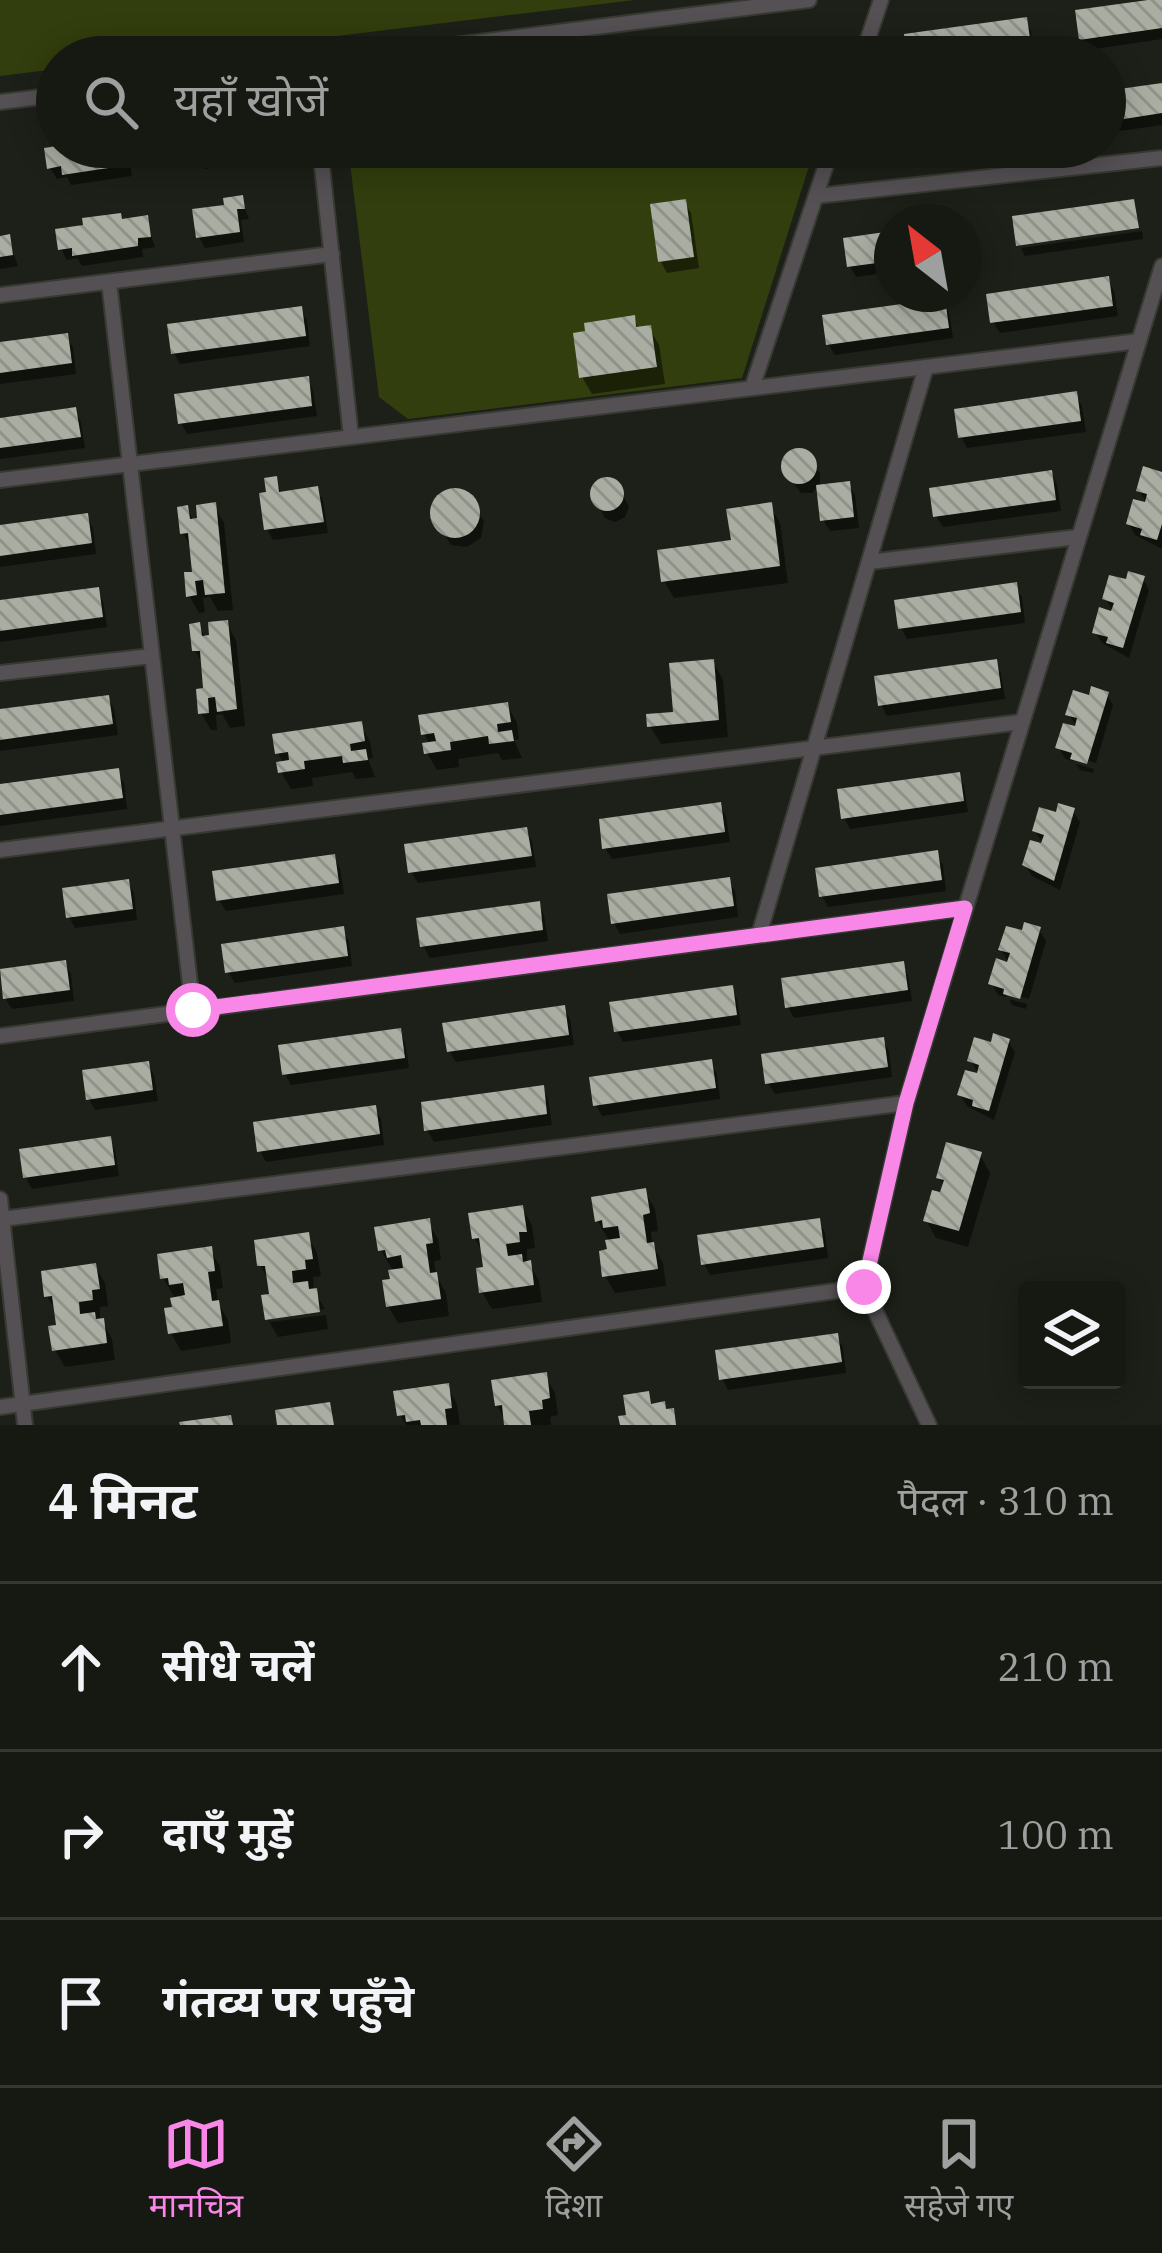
<!DOCTYPE html>
<html lang="hi">
<meta charset="utf-8">
<style>
:root{--surface:#161812;--page:#1f211b;--text:#f1f3f6;--muted:#9ea09f;--line:#353732;--accent:#f987e8}
body{margin:0;font-family:"IBM Plex Serif","Noto Sans Devanagari",serif;background:var(--page);color:var(--text)}
.controls{position:absolute;right:36px;bottom:36px;display:grid;overflow:hidden;border-radius:12px;box-shadow:0 6px 30px #0003}
.controls button{width:108px;height:108px;display:grid;place-items:center;padding:0;border:0;border-bottom:3px solid var(--line);background:var(--surface);color:var(--text);font:60px sans-serif}
.compass{position:absolute;left:874px;top:204px;width:108px;height:108px;border-radius:50%;background:var(--surface);box-shadow:0 6px 30px #0003;rotate:329deg}
.stop{position:absolute;width:36px;height:36px;margin:-27px;border:9px solid #f987e8;border-radius:50%;background:#fff}
.stop.end{background:#f987e8;border-color:#fff;box-shadow:0 3px 12px #0008}
.list{margin:0;padding:0;list-style:none}
h2{display:flex;justify-content:space-between;align-items:center;height:156px;margin:0;padding:0 48px;font-size:51px}
h2 small{font-size:39px;font-weight:400;color:var(--muted)}
.list li{display:grid;grid-template-columns:78px 1fr auto;gap:36px;align-items:center;box-sizing:border-box;height:168px;padding:0 48px;border-top:3px solid var(--line)}
.list b{display:block;font-size:45px;white-space:nowrap}
.list em{font-size:39px;font-style:normal;color:var(--muted)}
.icon{flex:none;width:66px;height:66px;fill:none;stroke:currentColor;stroke-width:2;stroke-linecap:round;stroke-linejoin:round}
.map{position:relative;flex:none;width:1162px;height:1425px;overflow:hidden}
.search{position:absolute;background:var(--surface);box-shadow:0 6px 30px #0003;left:36px;right:36px;top:36px;height:132px;display:flex;align-items:center;gap:30px;box-sizing:border-box;padding:0 42px;border-radius:66px;color:var(--muted);font-size:45px}
.sheet{height:660px;background:var(--surface)}
nav{display:flex;justify-content:space-around;align-items:center;box-sizing:border-box;height:168px;border-top:3px solid var(--line);background:var(--surface);font-size:33px;color:var(--muted)}
nav a{display:grid;justify-items:center;gap:6px}
nav .on{color:var(--accent)}
.map>svg:first-child{display:block}
.park{fill:#323e0d}
.shadow{fill:#0007}
.building{fill:url(#building-back-hatch)}
.lines{fill:none;stroke-linecap:round;stroke-linejoin:round}
.lane-casing{stroke:#373a32;stroke-width:18}
.lane{stroke:#545053;stroke-width:14}
.route{stroke:#f987e8;stroke-width:15}
</style>
<div class="map">
<svg width="1162" height="1425" viewBox="0 0 1162 1425">
<defs>
<pattern id="building-back-hatch" width="6" height="6" patternUnits="userSpaceOnUse" patternTransform="scale(3)"><rect width="6" height="6" fill="#a9ada2"/><path d="M-1 5l2 2M0 0l6 6M5-1l2 2" fill="none" stroke="#8f9289"/></pattern>
</defs>
<rect width="100%" height="100%" fill="#1d2018"/>
<g class="park">
<polygon points="0,0 635,0 162,57 57,57 57,69 0,76"/>
<polygon points="850,38 844,57 705,57"/>
<polygon points="348,147 815,147 742,378 408,419 379,397"/>
</g>
<g class="shadow">
<polygon points="1162,1 1162,39 1088,50 1082,39"/>
<polygon points="1025,20 1031,31 1035,57 910,57"/>
<polygon points="1162,86 1162,125 1105,133 1105,94"/>
<polygon points="70,147 141,147 145,166 131,168 132,176 71,185 67,177 57,179 50,168"/>
<polygon points="184,147 278,147 279,150 265,152 266,160 205,169 201,161 191,163"/>
<polygon points="884,147 996,147 891,162"/>
<polygon points="241,199 249,219 241,220 244,242 205,248 199,237 227,207"/>
<polygon points="684,202 691,213 699,268 667,273 661,262"/>
<polygon points="146,219 155,247 142,249 143,257 82,266 77,258 67,260 61,249 123,222"/>
<polygon points="964,224 971,235 974,261 964,262"/>
<polygon points="1142,231 1143,239 1025,256 1021,248"/>
<polygon points="892,234 892,272 856,277 850,266"/>
<polygon points="8,238 18,266 0,269 0,239"/>
<polygon points="1108,280 1114,291 1118,316 1000,333 993,322"/>
<polygon points="943,301 949,312 953,338 835,355 828,344"/>
<polygon points="300,309 307,320 310,346 180,364 174,353"/>
<polygon points="633,319 639,329 649,328 659,345 665,384 592,394 582,377 589,334"/>
<polygon points="66,336 73,347 76,374 0,384 0,345"/>
<polygon points="307,379 313,390 317,416 187,434 181,423"/>
<polygon points="1075,395 1082,406 1086,432 967,448 961,437"/>
<polygon points="75,411 81,422 85,448 0,459 0,421"/>
<polygon points="794,452 805,453 813,461 820,474 820,487 848,484 855,495 859,528 830,531 823,520 819,486 812,493 801,493 785,472 786,460"/>
<polygon points="1162,471 1162,549 1135,535 1129,524 1148,506 1139,490"/>
<polygon points="1051,473 1057,484 1061,511 943,527 936,516"/>
<polygon points="275,479 282,495 317,489 323,500 328,533 273,540 267,529 269,495"/>
<polygon points="607,480 617,483 629,507 625,517 615,522 605,518 593,494 597,484"/>
<polygon points="450,492 466,494 484,521 481,538 467,547 451,545 434,518 436,501"/>
<polygon points="214,506 224,523 233,610 218,611 210,597 203,598 205,612 199,613 189,596 195,574 192,550 183,533 186,508 194,521"/>
<polygon points="770,506 780,523 788,583 674,598 664,581 734,543"/>
<polygon points="86,516 93,528 96,554 0,567 0,528"/>
<polygon points="1143,579 1149,590 1129,658 1102,643 1095,632 1115,615 1105,598 1128,583"/>
<polygon points="1015,586 1022,597 1025,623 907,639 901,628"/>
<polygon points="97,590 103,601 107,627 0,642 0,603"/>
<polygon points="226,623 236,640 245,726 230,728 222,714 216,715 217,730 211,730 201,713 207,691 204,667 195,650 199,626 206,638"/>
<polygon points="713,662 723,680 728,737 661,744 650,726 676,714"/>
<polygon points="995,662 1001,673 1005,699 887,716 881,705"/>
<polygon points="1107,694 1113,705 1096,763 1073,756 1073,761 1065,759 1059,748 1078,730 1069,714 1091,698"/>
<polygon points="108,698 114,709 118,735 0,751 0,713"/>
<polygon points="507,705 517,723 519,739 514,740 522,758 502,760 498,753 458,759 459,767 437,770 427,753 430,745 424,734"/>
<polygon points="360,724 370,742 373,758 368,759 375,777 356,779 352,772 312,778 313,786 291,789 281,772 284,764 278,753"/>
<polygon points="1076,764 1094,769 1093,773 1080,770"/>
<polygon points="117,772 124,783 127,809 0,826 0,787"/>
<polygon points="958,775 964,786 968,812 850,829 844,818"/>
<polygon points="720,805 726,816 730,842 612,859 605,848"/>
<polygon points="1073,811 1080,822 1060,890 1032,876 1025,865 1045,848 1035,831 1058,815"/>
<polygon points="526,830 532,841 536,867 418,883 411,872"/>
<polygon points="936,854 943,865 946,891 828,907 822,896"/>
<polygon points="334,857 340,868 344,894 226,911 219,900"/>
<polygon points="728,880 735,891 738,917 620,934 614,923"/>
<polygon points="127,882 134,893 137,920 75,928 69,917"/>
<polygon points="538,904 544,915 548,941 430,958 423,946"/>
<polygon points="342,930 349,941 352,966 235,983 228,972"/>
<polygon points="1039,930 1046,941 1029,999 1006,992 1006,997 998,995 992,984 1011,966 1001,950 1024,934"/>
<polygon points="64,963 71,974 74,1001 12,1009 5,998"/>
<polygon points="902,964 908,975 912,1001 794,1018 788,1007"/>
<polygon points="731,988 737,999 741,1025 623,1042 617,1031"/>
<polygon points="1009,999 1027,1004 1026,1009 1012,1005"/>
<polygon points="563,1008 570,1019 574,1045 456,1062 449,1051"/>
<polygon points="399,1031 405,1042 409,1068 291,1085 285,1074"/>
<polygon points="882,1040 889,1051 892,1077 775,1094 768,1083"/>
<polygon points="1008,1041 1015,1052 994,1120 967,1106 960,1095 980,1077 971,1061 993,1045"/>
<polygon points="710,1062 717,1074 720,1099 602,1116 596,1105"/>
<polygon points="148,1064 154,1075 158,1101 95,1110 89,1099"/>
<polygon points="542,1088 548,1099 552,1125 434,1142 427,1130"/>
<polygon points="374,1108 381,1119 384,1145 266,1162 260,1151"/>
<polygon points="109,1139 115,1150 119,1176 32,1189 26,1178"/>
<polygon points="980,1155 990,1173 968,1247 936,1238 926,1220 944,1187 939,1177"/>
<polygon points="645,1192 655,1209 658,1231 651,1232 653,1246 663,1263 666,1286 615,1293 605,1276 610,1243 598,1221"/>
<polygon points="522,1208 532,1225 535,1248 527,1249 527,1259 539,1281 542,1302 492,1309 482,1292 486,1270 484,1254 474,1238"/>
<polygon points="818,1221 825,1232 828,1258 710,1275 704,1264"/>
<polygon points="428,1222 438,1239 441,1260 434,1261 436,1275 446,1293 449,1316 398,1323 388,1306 394,1273 381,1250"/>
<polygon points="307,1235 317,1253 321,1276 313,1277 314,1290 325,1309 270,1316 270,1322 326,1315 328,1329 278,1337 268,1319 272,1297 270,1282 260,1265"/>
<polygon points="210,1249 220,1267 223,1288 216,1289 218,1303 228,1320 231,1343 181,1351 171,1333 176,1300 163,1278"/>
<polygon points="95,1266 105,1283 108,1306 100,1307 100,1317 112,1339 115,1360 65,1367 55,1350 59,1327 57,1313 47,1296"/>
<polygon points="836,1336 843,1347 846,1373 728,1390 722,1379"/>
<polygon points="545,1375 555,1393 558,1415 550,1417 551,1425 507,1425 497,1405"/>
<polygon points="447,1386 457,1404 460,1425 406,1425 400,1415"/>
</g>
<g class="building">
<polygon points="1148,0 1162,0 1162,28 1079,40 1075,10"/>
<polygon points="1027,17 1031,46 955,57 907,57 904,34"/>
<polygon points="1162,83 1162,113 1105,122 1105,91"/>
<polygon points="57,146 139,147 140,155 127,157 128,165 62,175 61,166 47,169 44,148"/>
<polygon points="181,147 257,147 257,150 196,158 195,151 181,152"/>
<polygon points="243,195 245,209 237,209 240,232 196,238 192,209 224,205 223,198"/>
<polygon points="686,199 694,257 658,262 650,204"/>
<polygon points="1134,199 1139,228 1016,246 1012,216"/>
<polygon points="121,213 122,219 148,215 151,237 138,238 138,246 72,256 72,248 58,250 55,229 83,225 82,218"/>
<polygon points="892,231 892,261 847,267 843,238"/>
<polygon points="10,234 13,255 0,257 0,236"/>
<polygon points="1109,276 1113,306 990,323 986,294"/>
<polygon points="945,298 949,328 826,345 822,315"/>
<polygon points="302,306 306,336 171,354 167,324"/>
<polygon points="635,315 636,327 651,325 657,367 579,378 573,333 585,331 584,323"/>
<polygon points="68,333 72,363 0,373 0,342"/>
<polygon points="309,376 312,406 178,424 174,394"/>
<polygon points="1077,391 1081,421 958,438 954,409"/>
<polygon points="76,407 81,437 0,448 0,418"/>
<circle cx="799" cy="466" r="18"/>
<polygon points="1143,466 1162,472 1162,524 1157,540 1140,535 1142,529 1126,524 1133,499 1145,502 1147,494 1136,491"/>
<polygon points="1052,470 1056,500 933,517 929,488"/>
<polygon points="277,476 279,492 318,486 324,522 264,530 259,493 266,492 264,478"/>
<circle cx="607" cy="494" r="17"/>
<polygon points="850,481 854,517 820,521 816,485"/>
<circle cx="455" cy="513" r="25"/>
<polygon points="216,502 225,593 205,595 203,580 195,581 197,595 186,597 184,572 192,572 188,533 180,534 177,507 188,505 190,519 197,518 196,505"/>
<polygon points="772,502 780,566 661,582 657,550 731,540 726,509"/>
<polygon points="88,513 92,543 0,556 0,525"/>
<polygon points="1128,571 1145,576 1123,648 1106,643 1108,637 1092,633 1099,607 1111,611 1114,603 1102,599 1109,575 1126,579"/>
<polygon points="1017,582 1021,612 898,629 894,600"/>
<polygon points="99,587 103,617 0,631 0,600"/>
<polygon points="228,620 237,709 217,712 215,697 208,698 209,713 198,714 196,689 203,688 200,651 192,651 189,624 200,622 202,636 209,635 208,622"/>
<polygon points="714,659 719,720 647,727 646,714 673,712 669,663"/>
<polygon points="997,659 1001,688 878,706 874,676"/>
<polygon points="1091,686 1109,692 1087,764 1070,759 1072,753 1055,748 1063,723 1075,726 1077,718 1065,715 1073,690 1089,695"/>
<polygon points="109,695 113,724 0,740 0,709"/>
<polygon points="508,702 511,722 497,724 498,732 512,730 514,741 489,744 488,736 450,742 451,750 424,754 422,743 436,741 434,733 421,735 418,715"/>
<polygon points="362,721 365,741 350,744 351,751 366,749 368,760 343,763 342,756 304,761 305,769 278,773 276,762 289,760 288,752 275,754 272,734"/>
<polygon points="119,768 123,798 0,815 0,784"/>
<polygon points="960,772 964,801 841,819 837,789"/>
<polygon points="721,802 725,832 602,849 599,819"/>
<polygon points="1058,803 1075,808 1054,881 1022,865 1030,840 1041,843 1044,835 1032,831 1039,807 1056,812"/>
<polygon points="527,827 532,856 408,873 404,844"/>
<polygon points="938,850 942,880 819,897 815,868"/>
<polygon points="335,854 339,883 216,901 212,871"/>
<polygon points="730,877 734,906 611,924 607,894"/>
<polygon points="129,879 133,909 66,918 62,888"/>
<polygon points="540,901 543,930 420,947 416,918"/>
<polygon points="1024,922 1041,927 1020,999 1003,994 1004,989 988,984 996,958 1007,962 1010,953 998,950 1006,926 1022,930"/>
<polygon points="344,926 348,956 225,973 221,944"/>
<polygon points="66,960 70,990 3,999 0,969"/>
<polygon points="904,961 908,990 785,1008 781,978"/>
<polygon points="733,985 737,1015 614,1032 609,1002"/>
<polygon points="565,1005 569,1035 447,1052 442,1023"/>
<polygon points="401,1028 405,1058 282,1075 278,1045"/>
<polygon points="993,1033 1010,1039 989,1111 972,1106 973,1100 957,1095 965,1070 977,1073 979,1065 967,1061 974,1037 991,1042"/>
<polygon points="884,1037 888,1067 765,1084 761,1054"/>
<polygon points="712,1059 716,1088 593,1106 589,1077"/>
<polygon points="149,1061 153,1090 86,1100 82,1070"/>
<polygon points="544,1085 547,1114 424,1131 421,1102"/>
<polygon points="376,1105 380,1134 257,1152 253,1122"/>
<polygon points="111,1136 115,1165 23,1178 19,1149"/>
<polygon points="946,1142 982,1152 959,1231 923,1221 932,1190 940,1192 944,1180 936,1178"/>
<polygon points="646,1188 650,1213 643,1215 647,1243 654,1242 658,1269 602,1277 599,1251 607,1249 605,1240 620,1238 618,1226 603,1228 602,1220 595,1222 591,1197"/>
<polygon points="523,1205 527,1232 519,1232 520,1242 506,1244 508,1256 522,1254 523,1262 531,1260 534,1285 479,1293 476,1268 483,1267 479,1238 472,1239 468,1213"/>
<polygon points="430,1218 433,1243 426,1244 430,1273 437,1272 441,1299 386,1307 382,1280 390,1279 388,1270 403,1268 401,1255 387,1258 385,1250 378,1251 374,1227"/>
<polygon points="820,1218 824,1247 701,1265 697,1235"/>
<polygon points="309,1232 313,1259 305,1260 306,1269 292,1271 293,1283 308,1281 309,1289 317,1288 320,1312 265,1320 261,1295 269,1294 265,1266 257,1266 254,1240"/>
<polygon points="212,1246 215,1271 208,1272 212,1301 219,1300 223,1326 168,1334 164,1308 172,1307 170,1298 185,1295 183,1283 169,1285 168,1278 160,1279 157,1254"/>
<polygon points="96,1263 100,1289 92,1290 93,1300 79,1302 80,1314 95,1312 96,1319 104,1318 107,1343 52,1351 48,1326 56,1325 52,1296 44,1297 41,1271"/>
<polygon points="838,1333 842,1362 719,1380 715,1350"/>
<polygon points="547,1372 550,1398 542,1400 543,1409 529,1411 531,1425 504,1425 502,1405 495,1406 491,1380"/>
<polygon points="449,1383 452,1408 445,1409 447,1425 421,1425 420,1420 406,1422 405,1415 397,1416 393,1391"/>
<polygon points="649,1391 651,1404 665,1401 666,1409 674,1408 676,1425 620,1425 618,1416 626,1415 623,1395"/>
<polygon points="330,1402 334,1425 277,1425 275,1410"/>
<polygon points="231,1415 233,1425 180,1425 179,1422"/>
</g>
<g class="lines">
<defs>
<g id="lane">
<polyline points="361,57 809,0"/>
<polyline points="862,57 881,0"/>
<polyline points="0,102 57,95"/>
<polyline points="320,147 351,437"/>
<polyline points="816,196 1162,158"/>
<polyline points="109,282 193,1010"/>
<polyline points="0,295 332,254"/>
<polyline points="752,388 832,147"/>
<polyline points="0,480 1139,341"/>
<polyline points="869,562 1078,537"/>
<polyline points="0,673 152,656"/>
<polyline points="0,850 1021,722"/>
<polyline points="759,935 926,367"/>
<polyline points="0,1036 965,908"/>
<polyline points="0,1199 25,1425"/>
<polyline points="2,1219 906,1103"/>
<polyline points="0,1407 864,1287"/>
<polyline points="929,1425 864,1287 906,1103 1162,266"/>
</g>
</defs>
<use href="#lane" class="lane-casing"/>
<use href="#lane" class="lane"/>
</g>
<g class="lines">
<polyline class="route" points="193,1010 965,908 906,1103 864,1287"/>
</g>
</svg>
<div class="controls">
<button><svg class="icon" aria-label="layers" viewBox="0 0 24 24"><path d="M12 4l9 5-9 5-9-5zM3 14l9 5 9-5"/></svg></button>
</div>
<svg class="compass" viewBox="-18 -18 36 36"><path d="M0-13l5 13h-10z" fill="#e53935"/><path d="M0 13l5-13h-10z" fill="#9ea09f"/></svg>
<div class="stop" style="left:193px;top:1010px"></div>
<div class="stop end" style="left:864px;top:1287px"></div>
<div class="search"><svg class="icon" aria-label="search" viewBox="0 0 24 24"><circle cx="10" cy="10" r="6"/><path d="M15 15l6 6"/></svg>यहाँ खोजें</div>
</div>
<section class="sheet">
<h2>4 मिनट<small>पैदल · 310 m</small></h2>
<ul class="list">
<li><svg class="icon" aria-label="ahead" viewBox="0 0 24 24"><path d="M12 20V5M6 11l6-6 6 6"/></svg><div><b>सीधे चलें</b></div><em>210 m</em></li>
<li><svg class="icon" aria-label="right" viewBox="0 0 24 24"><path d="M7 20v-9h11M14 6l5 5-5 5"/></svg><div><b>दाएँ मुड़ें</b></div><em>100 m</em></li>
<li><svg class="icon" aria-label="arrive" viewBox="0 0 24 24"><path d="M6 21V4h12l-3 4 3 4H6"/></svg><div><b>गंतव्य पर पहुँचे</b></div></li>
</ul>
</section>
<nav>
<a class="on"><svg class="icon" aria-label="map" viewBox="0 0 24 24"><path d="M3 6l6-2 6 2 6-2v14l-6 2-6-2-6 2zM9 4v14M15 6v14"/></svg>मानचित्र</a>
<a><svg class="icon" aria-label="directions" viewBox="0 0 24 24"><path d="M12 3l9 9-9 9-9-9zM9 14v-3h6M13 9l2 2-2 2"/></svg>दिशा</a>
<a><svg class="icon" aria-label="saved" viewBox="0 0 24 24"><path d="M7 4h10v16l-5-4-5 4z"/></svg>सहेजे गए</a>
</nav>
